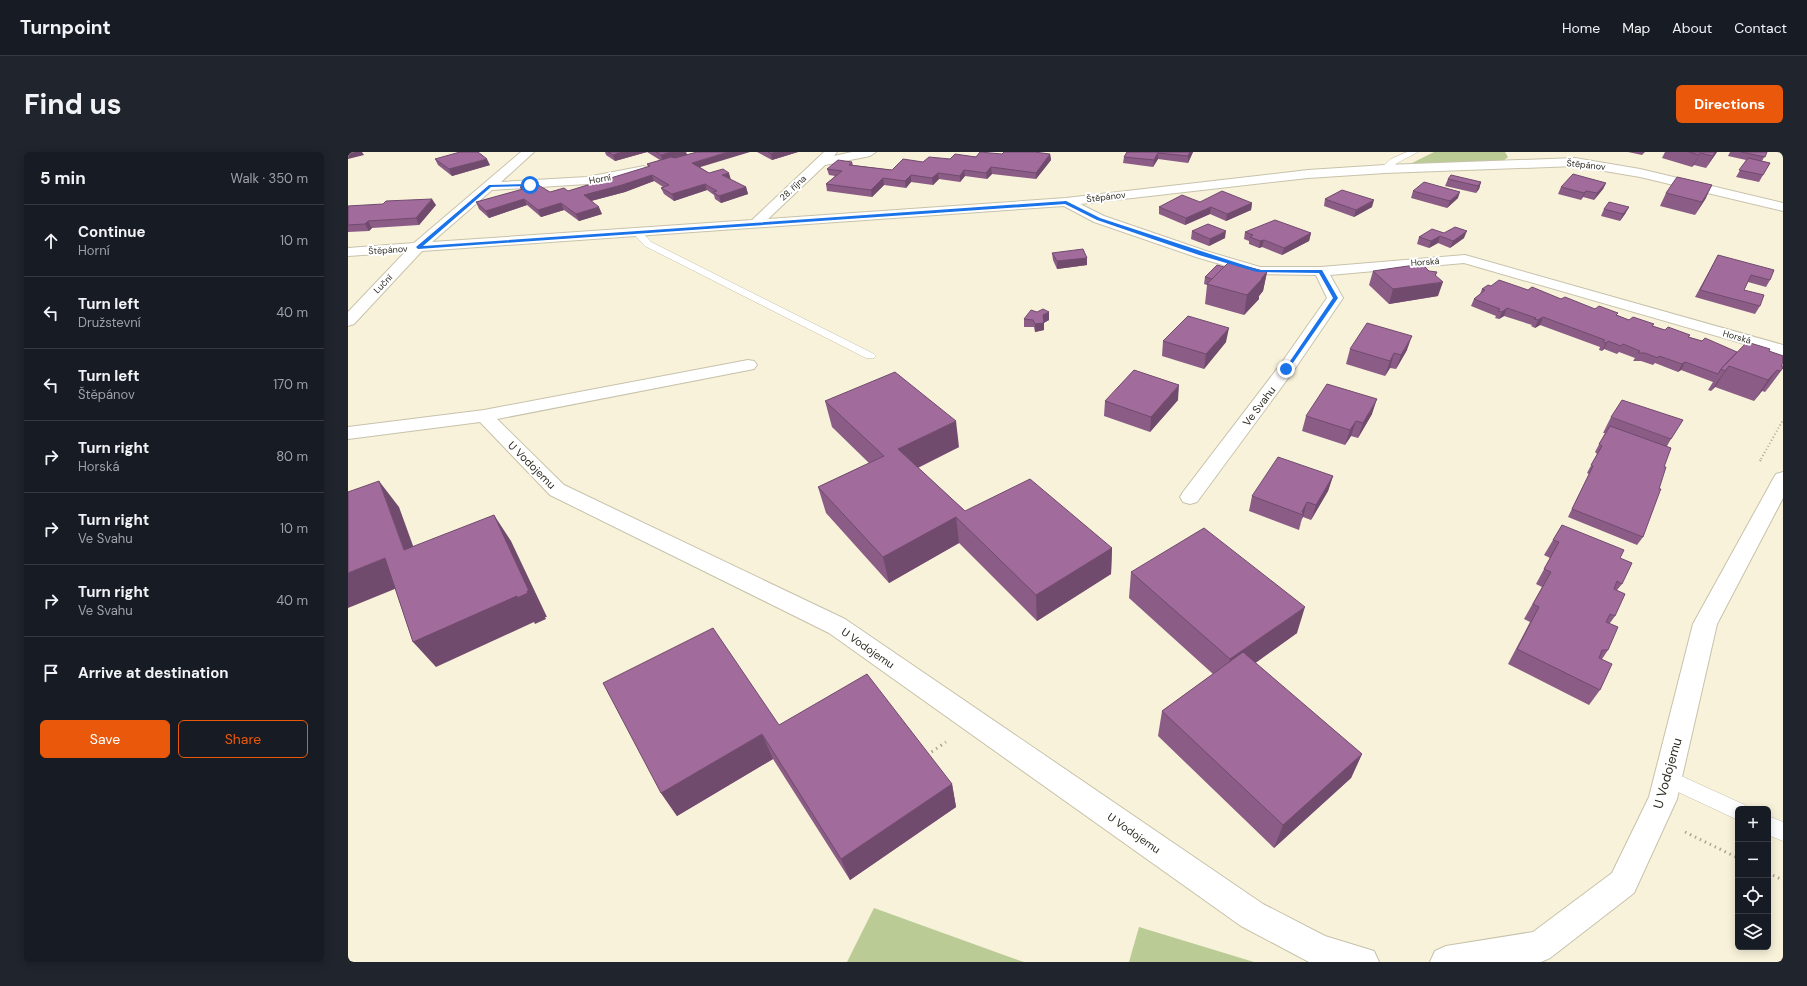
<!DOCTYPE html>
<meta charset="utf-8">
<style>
:root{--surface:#171b24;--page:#20242c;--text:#f1f3f6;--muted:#9ea1a6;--line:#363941;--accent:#ea580c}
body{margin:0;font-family:"DM Sans",sans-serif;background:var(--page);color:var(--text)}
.controls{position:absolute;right:12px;bottom:12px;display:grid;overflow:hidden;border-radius:6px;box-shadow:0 2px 10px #0003}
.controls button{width:36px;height:36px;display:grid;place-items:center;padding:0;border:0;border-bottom:1px solid var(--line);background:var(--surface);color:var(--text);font:20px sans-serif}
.stop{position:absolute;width:12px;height:12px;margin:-9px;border:3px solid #1a73e8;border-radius:50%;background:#fff}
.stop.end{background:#1a73e8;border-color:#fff;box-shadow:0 1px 4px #0008}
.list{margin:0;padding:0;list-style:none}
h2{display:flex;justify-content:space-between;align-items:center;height:52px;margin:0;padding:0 16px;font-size:17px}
h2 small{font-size:13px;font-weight:400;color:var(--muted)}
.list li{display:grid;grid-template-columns:26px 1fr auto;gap:12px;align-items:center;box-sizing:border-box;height:72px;padding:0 16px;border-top:1px solid var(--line)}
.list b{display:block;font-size:15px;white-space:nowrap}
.list p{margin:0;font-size:13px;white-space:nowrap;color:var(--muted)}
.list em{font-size:13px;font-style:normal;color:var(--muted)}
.actions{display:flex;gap:8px;padding:12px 16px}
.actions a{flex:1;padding:9px 0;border:1px solid var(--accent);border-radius:6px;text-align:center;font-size:14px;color:var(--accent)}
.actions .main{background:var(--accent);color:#fff}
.icon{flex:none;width:22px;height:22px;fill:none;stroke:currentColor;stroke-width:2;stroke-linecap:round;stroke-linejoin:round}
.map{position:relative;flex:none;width:1435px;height:810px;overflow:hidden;border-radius:6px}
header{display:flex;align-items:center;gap:24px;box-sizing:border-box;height:56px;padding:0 20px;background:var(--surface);border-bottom:1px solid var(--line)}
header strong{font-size:19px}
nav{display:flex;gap:22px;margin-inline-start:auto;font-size:14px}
.intro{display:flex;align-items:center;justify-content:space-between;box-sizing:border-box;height:96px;padding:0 24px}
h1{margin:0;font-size:28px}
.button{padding:10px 18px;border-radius:6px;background:var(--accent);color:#fff;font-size:14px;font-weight:700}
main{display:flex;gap:24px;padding:0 24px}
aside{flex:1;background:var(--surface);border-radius:6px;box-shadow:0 2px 10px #0003}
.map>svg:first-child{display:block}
.green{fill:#bacb96}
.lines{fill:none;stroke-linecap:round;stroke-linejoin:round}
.lane-casing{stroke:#c7c2aa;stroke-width:1}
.street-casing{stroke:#c7c2aa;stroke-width:2}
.path-far2{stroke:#aca795;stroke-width:2;stroke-dasharray:1 2.5;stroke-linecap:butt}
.path-far1{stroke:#aca795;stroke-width:2.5;stroke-dasharray:1 3;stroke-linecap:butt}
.path{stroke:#aca795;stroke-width:3;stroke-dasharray:1.5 4;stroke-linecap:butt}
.lane{fill:#fff;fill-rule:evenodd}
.street{fill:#fff;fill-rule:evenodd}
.wall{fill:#8a5c86}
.shaded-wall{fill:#714b6d}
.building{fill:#a16b9c;stroke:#714b6d}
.route{fill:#1a73e8}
.labels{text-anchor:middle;stroke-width:4;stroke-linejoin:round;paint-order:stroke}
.far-street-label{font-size:9px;fill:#2e2c23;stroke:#fff}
.street-label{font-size:11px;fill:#2e2c23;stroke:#fff}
.near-street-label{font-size:13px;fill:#2e2c23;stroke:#fff}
</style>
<header>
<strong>Turnpoint</strong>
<nav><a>Home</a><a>Map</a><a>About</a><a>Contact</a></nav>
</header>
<div class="intro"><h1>Find us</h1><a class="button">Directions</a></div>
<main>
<aside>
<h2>5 min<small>Walk · 350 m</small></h2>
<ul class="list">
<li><svg class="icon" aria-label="ahead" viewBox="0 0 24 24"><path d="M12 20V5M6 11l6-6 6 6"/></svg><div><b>Continue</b><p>Horní</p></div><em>10 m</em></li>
<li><svg class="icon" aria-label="left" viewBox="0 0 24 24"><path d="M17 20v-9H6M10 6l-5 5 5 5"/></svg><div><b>Turn left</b><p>Družstevní</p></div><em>40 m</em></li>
<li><svg class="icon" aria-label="left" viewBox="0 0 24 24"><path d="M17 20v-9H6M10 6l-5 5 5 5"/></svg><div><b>Turn left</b><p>Štěpánov</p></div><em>170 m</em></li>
<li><svg class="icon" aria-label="right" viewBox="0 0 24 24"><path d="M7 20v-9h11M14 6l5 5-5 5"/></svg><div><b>Turn right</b><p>Horská</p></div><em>80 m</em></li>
<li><svg class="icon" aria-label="right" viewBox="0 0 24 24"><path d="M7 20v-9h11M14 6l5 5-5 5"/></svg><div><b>Turn right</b><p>Ve Svahu</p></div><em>10 m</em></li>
<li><svg class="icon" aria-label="right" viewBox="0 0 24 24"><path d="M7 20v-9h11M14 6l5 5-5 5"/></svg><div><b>Turn right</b><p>Ve Svahu</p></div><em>40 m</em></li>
<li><svg class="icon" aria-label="arrive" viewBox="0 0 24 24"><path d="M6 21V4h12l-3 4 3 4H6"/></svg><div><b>Arrive at destination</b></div></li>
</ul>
<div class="actions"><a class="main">Save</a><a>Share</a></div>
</aside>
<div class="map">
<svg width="1435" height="810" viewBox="0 0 1435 810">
<rect width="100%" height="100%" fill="#f8f2da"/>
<g class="green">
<polygon points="1086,0 1157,0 1160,5 1155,9 1150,10 1064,13 1062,12"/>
<polygon points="526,756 656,803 676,810 499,810"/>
<polygon points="791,775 906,810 781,810"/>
</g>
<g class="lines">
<defs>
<g id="lane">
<polygon points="1059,0 1070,0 1049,11 1040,19 1034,19 1034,15 1043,7"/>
<polygon points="289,77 292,78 303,90 526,202 528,204 526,206 518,206 297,94 284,80"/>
<polygon points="1320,618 1397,653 1399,657 1390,657 1390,668 1313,632 1311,626 1313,620"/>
<polygon points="1420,664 1435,670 1435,689 1420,683"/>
</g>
<g id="street">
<polygon points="173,0 186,0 153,30 239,25 296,14 302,18 300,21 239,32 144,38 84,90 404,68 476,0 489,0 486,4 504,0 528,0 522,4 477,13 420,67 718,46 960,18 1037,13 1227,6 1292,17 1435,51 1435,59 1292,25 1227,14 1037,21 960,26 732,52 756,64 858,99 912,115 973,115 1117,103 1435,193 1435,203 1116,111 982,123 995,146 944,221 849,350 842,352 835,350 832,345 835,340 932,213 979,146 968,123 906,122 848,105 746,70 716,54 74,99 6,172 0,174 0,160 57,100 0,104 0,96 66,91"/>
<polygon points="400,208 406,209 409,213 406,217 149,267 216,333 497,467 915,752 977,784 1026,799 1031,810 961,810 893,774 481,481 202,343 132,270 0,287 0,275 136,258"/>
<polygon points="1435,320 1435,346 1369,472 1329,647 1286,741 1202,806 1193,810 1082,810 1087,799 1098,794 1185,780 1264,721 1301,645 1345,472 1425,327 1428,322"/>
</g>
</defs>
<use href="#lane" class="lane-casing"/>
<use href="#street" class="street-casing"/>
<polyline class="path-far2" points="1413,307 1435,268"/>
<polyline class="path-far1" points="1412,309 1414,306"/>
<g class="path">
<polyline points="579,603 598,590"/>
<polyline points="1337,680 1390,706"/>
<polyline points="1420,721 1435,728"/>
</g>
<use href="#lane" class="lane"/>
<use href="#street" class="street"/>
</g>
<g class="wall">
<polygon points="257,0 338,0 339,3 326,6 352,15 361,21 383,28 398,35 400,42 373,51 367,47 366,43 359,38 326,49 316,42 313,36 315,35 306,29 277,40 243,49 254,62 231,69 216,58 193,65 179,53 141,66 131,57 128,50 173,38 172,35 202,40 220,39 300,15 299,12 312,8 299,0 267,9 258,3"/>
<polygon points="409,0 450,0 424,8"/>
<polygon points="779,0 845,0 840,11 810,7 805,15 775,11 776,5"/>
<polygon points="1280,0 1297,0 1294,3"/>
<polygon points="1317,0 1369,0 1358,16 1346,13 1344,15 1314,6"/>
<polygon points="1382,0 1419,0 1414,9 1422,11 1411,30 1388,25 1398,8 1380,4"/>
<polygon points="654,2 702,2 703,8 688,27 644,22 639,27 617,24 612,30 591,27 585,33 563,30 558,36 536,33 524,45 479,39 478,32 487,24 481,23 479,17 504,10 505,13 544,18 575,10"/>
<polygon points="87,7 142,13 104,24 90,13"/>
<polygon points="1100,27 1133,30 1131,37 1128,41 1097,34"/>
<polygon points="1258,31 1255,37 1246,48 1235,45 1233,48 1210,42 1213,35"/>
<polygon points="1065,39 1110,46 1099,56 1063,46"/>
<polygon points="1318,41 1358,46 1347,63 1312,54"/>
<polygon points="977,47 1024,55 1006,65 976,54"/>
<polygon points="852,50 904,51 903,58 878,69 862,62 837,73 811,62 811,55"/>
<polygon points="88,53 71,73 24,76 21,79 0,80 0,54"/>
<polygon points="1281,55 1277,62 1272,69 1253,64 1256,57"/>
<polygon points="844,79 877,86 861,94 843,87"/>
<polygon points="897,80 963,81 961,89 934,103 914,95 911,96 901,92 901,89 896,87"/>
<polygon points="1096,81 1116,86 1102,96 1090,91 1081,96 1069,92 1071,85"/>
<polygon points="704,101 739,106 739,113 709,117 705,108"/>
<polygon points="1370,103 1422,128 1418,135 1400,130 1396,138 1412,154 1407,162 1347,145"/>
<polygon points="876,115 919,120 915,139 911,144 911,147 896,163 857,152 859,133 856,132 857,125"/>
<polygon points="1025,119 1088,124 1090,144 1041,152 1021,133"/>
<polygon points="1143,134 1180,138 1213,147 1247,157 1269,163 1281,168 1306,172 1305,174 1317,178 1342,183 1341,185 1389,200 1421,199 1435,216 1417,240 1414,239 1406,249 1367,235 1363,239 1360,238 1365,230 1333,218 1330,220 1307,211 1305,213 1293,209 1285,209 1287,206 1271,200 1269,202 1256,197 1254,199 1251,198 1252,195 1192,173 1187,176 1183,174 1184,173 1156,164 1151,167 1147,166 1148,164 1123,154 1126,147 1132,142 1134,137"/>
<polygon points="689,160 701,160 701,168 696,171 696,178 687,180 686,175 676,175 676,167"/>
<polygon points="815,189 878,190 856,217 814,204"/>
<polygon points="1002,197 1059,198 1048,217 1042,216 1037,224 998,212"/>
<polygon points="830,248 802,280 756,264 757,249"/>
<polygon points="477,249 611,295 570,316 617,359 764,396 763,422 689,469 611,391 541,431 478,361 470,335 521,311 484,275"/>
<polygon points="1024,262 1010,286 1003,284 997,293 954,279 958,264"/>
<polygon points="1263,265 1323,287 1319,294 1316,315 1295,385 1289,393 1220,365 1241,322 1239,321 1249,302 1247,300 1257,281 1255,281"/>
<polygon points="985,324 980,339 963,368 955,365 953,369 951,378 901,359 904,344"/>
<polygon points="1214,373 1272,406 1274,432 1269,438 1267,464 1262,471 1260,498 1254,507 1252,538 1241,553 1160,512 1182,470 1176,467 1194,435 1188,432 1202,406 1196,403"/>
<polygon points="783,420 949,481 907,511 1014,602 1003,626 926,696 810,584 814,559 865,522 781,446"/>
<polygon points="431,573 604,632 608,655 502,728 425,607 329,664 313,641"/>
</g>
<g class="shaded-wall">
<polygon points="0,0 14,0 16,3 0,7"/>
<polygon points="275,0 299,0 267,9 265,3"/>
<polygon points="324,0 338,0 339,3 315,10 313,3"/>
<polygon points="380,0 402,0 346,17 344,11"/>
<polygon points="428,0 450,0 424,8 423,2"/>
<polygon points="842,0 845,0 840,11 840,4"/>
<polygon points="1367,0 1369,0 1358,16 1365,4"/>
<polygon points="810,1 810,7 805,15 806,8"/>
<polygon points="1352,1 1346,13 1344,15 1351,3"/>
<polygon points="702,2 703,8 688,27 688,21"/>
<polygon points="139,7 142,13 104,24 101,17"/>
<polygon points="643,15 644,22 639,27 638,21"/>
<polygon points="616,18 617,24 612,30 612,24"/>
<polygon points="381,21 383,28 374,23"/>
<polygon points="590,21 591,27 585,33 584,26"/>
<polygon points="304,23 306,29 277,40 239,50 236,43"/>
<polygon points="563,23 563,30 558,36 557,29"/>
<polygon points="535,26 536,33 524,45 523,38"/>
<polygon points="1133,30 1131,37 1128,41 1130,34"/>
<polygon points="1258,31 1255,37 1246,48 1249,41"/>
<polygon points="357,32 359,38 326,49 324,42"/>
<polygon points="1364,33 1358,46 1347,63 1354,50"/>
<polygon points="398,35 400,42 373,51 371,44"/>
<polygon points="1238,39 1235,45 1233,48 1236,41"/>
<polygon points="1112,40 1110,46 1099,56 1102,49"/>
<polygon points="84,47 88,53 71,73 68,66"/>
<polygon points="176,47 179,53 141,66 138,59"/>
<polygon points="1026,48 1024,55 1006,65 1008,58"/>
<polygon points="213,51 216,58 193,65 190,58"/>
<polygon points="904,51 903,58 878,69 879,62"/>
<polygon points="251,55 254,62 231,69 228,62"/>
<polygon points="863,55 862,62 837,73 838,66"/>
<polygon points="1281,55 1277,62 1272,69 1275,62"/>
<polygon points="20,69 24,76 21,79 17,72"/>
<polygon points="878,79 877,86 861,94 862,87"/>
<polygon points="1119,79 1116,86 1102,96 1105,89"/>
<polygon points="963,81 961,89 934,103 936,96"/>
<polygon points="1092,84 1090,91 1081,96 1083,89"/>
<polygon points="916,88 914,95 911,96 912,89"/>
<polygon points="739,106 739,113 709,117 709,109"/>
<polygon points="919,120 915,139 911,144 911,147 896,163 899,143"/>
<polygon points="1089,120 1085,132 1095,130 1090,144 1041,152 1045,137 1087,123"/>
<polygon points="1159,156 1156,164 1151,167 1154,160"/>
<polygon points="701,160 701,168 695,171 696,171 696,178 687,180 687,172 695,163"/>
<polygon points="1195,165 1192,173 1187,176 1190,168"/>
<polygon points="881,176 878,190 856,217 858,202"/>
<polygon points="1064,184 1059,198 1048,217 1053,203"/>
<polygon points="1260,189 1256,197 1254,199 1258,191"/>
<polygon points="1046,201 1042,216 1037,224 1042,209"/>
<polygon points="1337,210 1333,218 1330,220 1334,212"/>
<polygon points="1381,214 1367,235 1363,239 1377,219"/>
<polygon points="1435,216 1421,235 1417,240 1432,219"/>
<polygon points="1429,218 1414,239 1406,249 1420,228"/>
<polygon points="831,233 830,248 802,280 803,265"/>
<polygon points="1029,247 1024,262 1010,286 1015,271"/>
<polygon points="608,269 611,295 554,323 550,297"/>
<polygon points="1008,269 1003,284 997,293 1002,278"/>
<polygon points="985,324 980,339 963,368 968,353"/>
<polygon points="31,329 51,355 76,424 56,398"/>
<polygon points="959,350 955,365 953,369 951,378 955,363 954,360"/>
<polygon points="146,363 163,389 199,465 197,465 198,467 187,472 186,470 88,515 65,490"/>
<polygon points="608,365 611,391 541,431 535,405"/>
<polygon points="764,396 763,422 689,469 688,443"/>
<polygon points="37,406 59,432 0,456 0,421"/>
<polygon points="957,455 949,481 877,533 882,507"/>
<polygon points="414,582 425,607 329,664 313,641"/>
<polygon points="1014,602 1003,626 926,696 935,673"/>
<polygon points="604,632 608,655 502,728 493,707"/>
</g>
<g class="building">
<polygon points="112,0 130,0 139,7 101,17 87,7"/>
<polygon points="260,0 275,0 265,3"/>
<polygon points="308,0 324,0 313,3"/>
<polygon points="349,0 380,0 344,11 361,21 375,17 381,21 374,23 398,35 371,44 365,40 369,39 357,32 324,42 313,36 321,33 304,23 274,33 236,43 251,55 228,62 213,51 190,58 176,47 138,59 128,50 175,37 172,35 187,31 202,40 216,36 220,39 302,14 299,12 323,5 327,6"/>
<polygon points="420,0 428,0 423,2"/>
<polygon points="632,0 654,2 656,0 686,0 702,2 688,21 643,15 638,21 616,18 612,24 590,21 584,26 563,23 557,29 535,26 523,38 478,32 494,19 479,17 490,8 504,10 501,13 544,18 555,7 575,10 581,5 602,7 607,2 628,5"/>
<polygon points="779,0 842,0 840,4 810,1 806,8 776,5"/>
<polygon points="1341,0 1367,0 1365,4 1352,1 1351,3"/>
<polygon points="1393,0 1419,0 1417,5"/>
<polygon points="1400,6 1422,11 1415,23 1391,18"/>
<polygon points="1225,22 1258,31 1249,41 1238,39 1236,41 1213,35"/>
<polygon points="1103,23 1133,30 1130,34 1100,27"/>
<polygon points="1329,25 1364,33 1354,50 1318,41"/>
<polygon points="1076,30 1112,40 1102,49 1065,39"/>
<polygon points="994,38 1026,48 1008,58 977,47"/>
<polygon points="874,39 904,51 879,62 863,55 838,66 811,55 834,43 852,50"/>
<polygon points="84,47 68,66 20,69 17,72 0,73 0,54 35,52 38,49"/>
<polygon points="1261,50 1281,55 1275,62 1256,57"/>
<polygon points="927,68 963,81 936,96 916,88 912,89 902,85 905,83 897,80"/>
<polygon points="860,72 878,79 862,87 844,79"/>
<polygon points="1107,75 1119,79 1105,89 1092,84 1083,89 1071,85 1084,77 1096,81"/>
<polygon points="735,97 739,106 709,109 704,101"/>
<polygon points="1370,103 1426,118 1422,128 1403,123 1396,138 1416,143 1412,154 1352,138"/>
<polygon points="881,110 919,120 913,127 914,127 899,143 859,132"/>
<polygon points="1074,112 1081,119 1089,120 1087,123 1095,130 1045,137 1025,119"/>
<polygon points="869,113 876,115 864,127 857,125"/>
<polygon points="1151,128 1180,138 1184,135 1213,147 1217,145 1247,157 1251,154 1270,161 1268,163 1281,168 1285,165 1306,172 1304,174 1317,178 1320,175 1342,183 1340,185 1354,189 1357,186 1389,200 1373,217 1370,222 1337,210 1334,212 1311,204 1310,206 1297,201 1290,201 1292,199 1275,192 1273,194 1260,189 1258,191 1255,190 1257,188 1195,165 1190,168 1186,167 1188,166 1159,156 1154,160 1150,159 1152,157 1126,147 1137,138 1134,137 1140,133 1143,134"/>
<polygon points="695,157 701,160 695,163 696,171 687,172 685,168 676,167 683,158 689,160"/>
<polygon points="840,164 881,176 858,202 815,189"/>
<polygon points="1019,171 1064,184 1053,203 1046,201 1042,209 1002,197"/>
<polygon points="1399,190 1422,197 1421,199 1435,204 1435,211 1433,214 1435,214 1435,216 1432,219 1429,218 1420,228 1381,214 1377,219 1373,217"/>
<polygon points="786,218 831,233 803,265 757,249"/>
<polygon points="547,220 608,269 550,297 617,359 682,327 764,396 688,443 608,365 535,405 470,335 536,304 477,249"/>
<polygon points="979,232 1029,247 1015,271 1008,269 1002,278 958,264"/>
<polygon points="1274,248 1335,268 1323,287 1263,265"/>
<polygon points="1262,274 1323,296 1316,315 1318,315 1311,337 1313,337 1312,339 1295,385 1224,357 1245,314 1243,313 1254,294 1251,292"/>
<polygon points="930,305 985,324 968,353 959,350 954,360 955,361 955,363 904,344"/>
<polygon points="31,329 56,398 146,363 181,439 179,439 180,441 169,446 169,444 65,490 37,406 0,421 0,340"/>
<polygon points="1214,373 1276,398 1272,406 1284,411 1274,432 1269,429 1266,437 1277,442 1267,464 1262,462 1258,470 1270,475 1260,498 1254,498 1251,506 1264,512 1252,538 1169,497 1191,455 1185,452 1203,420 1196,417 1211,390 1205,388"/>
<polygon points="856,376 957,455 882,507 783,420"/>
<polygon points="365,476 431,573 519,522 604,632 493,707 414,582 313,641 255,531"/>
<polygon points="895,500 1014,602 935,673 814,559"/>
</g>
<polygon class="route" points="182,32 183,34 143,35 75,94 718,49 752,66 911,118 974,118 990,146 940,218 936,218 985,146 971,121 909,120 851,103 749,68 717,52 70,97 68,95 141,33"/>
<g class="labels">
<g class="far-street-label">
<text transform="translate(1238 13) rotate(6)" y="3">Štěpánov</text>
<text transform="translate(252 27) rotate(-9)" y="3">Horní</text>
<text transform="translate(445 36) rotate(-43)" y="3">28. října</text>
<text transform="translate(758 45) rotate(-7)" y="3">Štěpánov</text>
<text transform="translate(40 98) rotate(-4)" y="3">Štěpánov</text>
<text transform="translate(1077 110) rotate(-4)" y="3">Horská</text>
<text transform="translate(35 132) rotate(-46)" y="3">Luční</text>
<text transform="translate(1389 185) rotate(16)" y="3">Horská</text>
</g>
<g class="street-label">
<text transform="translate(911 254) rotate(-53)" y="4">Ve Svahu</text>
<text transform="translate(184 313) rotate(45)" y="4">U Vodojemu</text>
<text transform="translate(520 496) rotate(35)" y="4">U Vodojemu</text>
<text transform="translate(786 681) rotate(35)" y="4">U Vodojemu</text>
</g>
<g class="near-street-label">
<text transform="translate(1319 621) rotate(-74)" y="5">U Vodojemu</text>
</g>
</g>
</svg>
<div class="controls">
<button>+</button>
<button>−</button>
<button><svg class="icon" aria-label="locate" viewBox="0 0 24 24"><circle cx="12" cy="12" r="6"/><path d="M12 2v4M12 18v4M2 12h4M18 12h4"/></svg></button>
<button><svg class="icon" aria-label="layers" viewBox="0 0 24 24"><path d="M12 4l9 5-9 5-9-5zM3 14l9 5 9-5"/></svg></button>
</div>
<div class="stop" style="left:182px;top:33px"></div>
<div class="stop end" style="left:938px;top:217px"></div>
</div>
</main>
